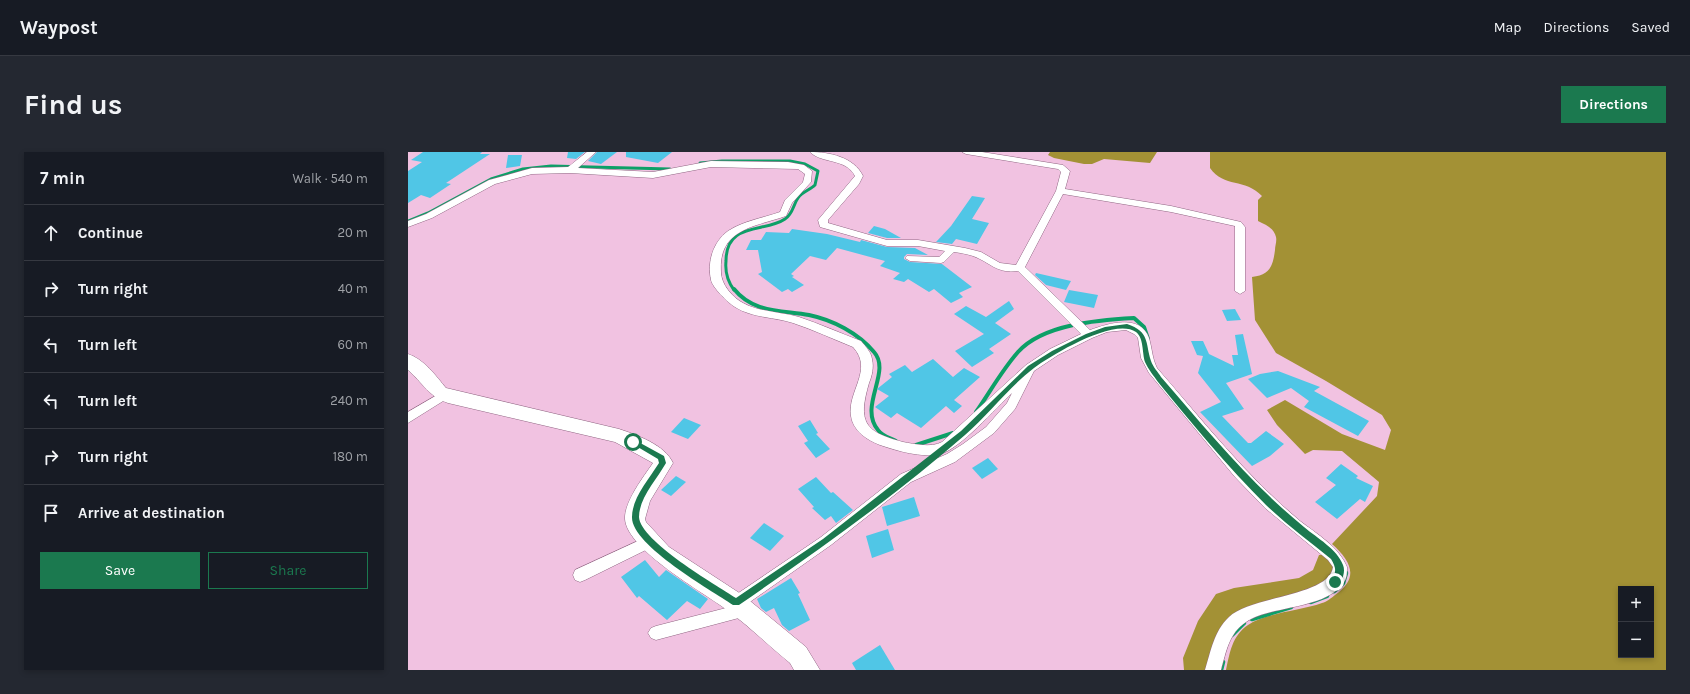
<!DOCTYPE html>
<meta charset="utf-8">
<style>
:root{--surface:#171b24;--page:#242831;--text:#f1f3f6;--muted:#9ea1a6;--line:#363941;--accent:#1b794f}
body{margin:0;font-family:Karla,sans-serif;background:var(--page);color:var(--text)}
.controls{position:absolute;right:12px;bottom:12px;display:grid;overflow:hidden;border-radius:0px;box-shadow:0 2px 6px #0003}
.controls button{width:36px;height:36px;display:grid;place-items:center;padding:0;border:0;border-bottom:1px solid var(--line);background:var(--surface);color:var(--text);font:20px sans-serif}
.stop{position:absolute;width:12px;height:12px;margin:-9px;border:3px solid #1b794f;border-radius:50%;background:#fff}
.stop.end{background:#1b794f;border-color:#fff;box-shadow:0 1px 4px #0008}
.list{margin:0;padding:0;list-style:none}
h2{display:flex;justify-content:space-between;align-items:center;height:52px;margin:0;padding:0 16px;font-size:17px}
h2 small{font-size:13px;font-weight:400;color:var(--muted)}
.list li{display:grid;grid-template-columns:26px 1fr auto;gap:12px;align-items:center;box-sizing:border-box;height:56px;padding:0 16px;border-top:1px solid var(--line)}
.list b{display:block;font-size:15px;white-space:nowrap}
.list em{font-size:13px;font-style:normal;color:var(--muted)}
.actions{display:flex;gap:8px;padding:12px 16px}
.actions a{flex:1;padding:9px 0;border:1px solid var(--accent);border-radius:0px;text-align:center;font-size:14px;color:var(--accent)}
.actions .main{background:var(--accent);color:#fff}
.icon{flex:none;width:22px;height:22px;fill:none;stroke:currentColor;stroke-width:2;stroke-linecap:round;stroke-linejoin:round}
.map{position:relative;flex:none;width:1258px;height:518px;overflow:hidden;border-radius:0px}
header{display:flex;align-items:center;gap:24px;box-sizing:border-box;height:56px;padding:0 20px;background:var(--surface);border-bottom:1px solid var(--line)}
header strong{font-size:19px}
nav{display:flex;gap:22px;margin-inline-start:auto;font-size:14px}
.intro{display:flex;align-items:center;justify-content:space-between;box-sizing:border-box;height:96px;padding:0 24px}
h1{margin:0;font-size:28px}
.button{padding:10px 18px;border-radius:0px;background:var(--accent);color:#fff;font-size:14px;font-weight:700}
main{display:flex;gap:24px;padding:0 24px}
aside{flex:1;background:var(--surface);border-radius:0px;box-shadow:0 2px 6px #0003}
.map>svg:first-child{display:block}
.forest{fill:#a39135;fill-rule:evenodd}
.lines{fill:none;stroke-linecap:round;stroke-linejoin:round}
.stream-far2{stroke:#0ca067;stroke-width:3}
.stream-far1{stroke:#0ca067;stroke-width:4}
.stream{stroke:#0ca067;stroke-width:4.5}
.building{fill:#50c6e6}
.street-casing{stroke:#906683;stroke-width:1}
.secondary-casing{stroke:#906683;stroke-width:1}
.street{fill:#fff;fill-rule:evenodd}
.secondary{fill:#fff;fill-rule:evenodd}
.route{fill:#1b794f}
</style>
<header>
<strong>Waypost</strong>
<nav><a>Map</a><a>Directions</a><a>Saved</a></nav>
</header>
<div class="intro"><h1>Find us</h1><a class="button">Directions</a></div>
<main>
<aside>
<h2>7 min<small>Walk · 540 m</small></h2>
<ul class="list">
<li><svg class="icon" aria-label="ahead" viewBox="0 0 24 24"><path d="M12 20V5M6 11l6-6 6 6"/></svg><div><b>Continue</b></div><em>20 m</em></li>
<li><svg class="icon" aria-label="right" viewBox="0 0 24 24"><path d="M7 20v-9h11M14 6l5 5-5 5"/></svg><div><b>Turn right</b></div><em>40 m</em></li>
<li><svg class="icon" aria-label="left" viewBox="0 0 24 24"><path d="M17 20v-9H6M10 6l-5 5 5 5"/></svg><div><b>Turn left</b></div><em>60 m</em></li>
<li><svg class="icon" aria-label="left" viewBox="0 0 24 24"><path d="M17 20v-9H6M10 6l-5 5 5 5"/></svg><div><b>Turn left</b></div><em>240 m</em></li>
<li><svg class="icon" aria-label="right" viewBox="0 0 24 24"><path d="M7 20v-9h11M14 6l5 5-5 5"/></svg><div><b>Turn right</b></div><em>180 m</em></li>
<li><svg class="icon" aria-label="arrive" viewBox="0 0 24 24"><path d="M6 21V4h12l-3 4 3 4H6"/></svg><div><b>Arrive at destination</b></div></li>
</ul>
<div class="actions"><a class="main">Save</a><a>Share</a></div>
</aside>
<div class="map">
<svg width="1258" height="518" viewBox="0 0 1258 518">
<rect width="100%" height="100%" fill="#f1c2e1"/>
<g class="forest">
<polygon points="642,0 749,0 742,11 696,7 684,12 676,12 646,6 640,3"/>
<path d="M802,0H1258V518H818C822,500 824,484 840,473C860,460 892,459 914,451C919,450 923,446 927,443C952,426 943,409 924,392L969,344L971,330L934,299L905,298L897,302L869,273L859,258L877,248L934,282L977,298L983,278L974,263L918,229L868,201L847,168L844,125C862,123 865,114 867,98C867,94 869,89 868,85C866,76 858,73 850,69V48L854,44C837,26 816,36 802,16ZM1213,437H1243V503H1213Z"/>
<polygon points="911,403 916,403 929,415 925,428 831,463 803,518 776,518 775,506 790,469 808,442 826,436 891,426 905,418"/>
</g>
<g class="lines">
<g class="stream-far2">
<path d="M292,11L314,9H382L397,12L410,19L407,33C402,38 394,40 390,46C385,53 385,62 377,67C357,81 318,69 318,109C317,119 320,130 326,138"/>
<polyline points="0,69 20,61 83,27 115,17 143,14 262,17"/>
</g>
<g class="stream-far1">
<path d="M326,137C345,161 373,158 401,163C425,168 450,181 466,200C484,220 450,254 470,278C474,284 482,286 488,289"/>
<path d="M568,260C582,240 594,218 610,200C635,172 691,168 726,166L736,175L740,187"/>
<polyline points="508,293 545,281"/>
</g>
<g class="stream">
<polyline points="926,439 935,431 938,421"/>
<polyline points="903,450 919,444"/>
<polyline points="844,467 883,455"/>
<polyline points="824,483 836,471"/>
<polyline points="813,518 815,510"/>
</g>
</g>
<g class="building">
<polygon points="15,0 74,0 72,2 82,2 38,31 43,32 22,46 13,43 0,51 0,19 14,10 3,8"/>
<polygon points="160,0 177,0 168,7 159,6"/>
<polygon points="189,0 209,0 193,12 180,9"/>
<polygon points="218,0 264,0 250,11 218,5"/>
<polygon points="100,3 114,3 112,14 98,16"/>
<polygon points="564,44 577,46 564,67 581,71 569,92 548,87 544,92 528,90 543,74"/>
<polygon points="466,74 477,77 493,86 479,86 460,81"/>
<polygon points="384,77 419,82 452,90 453,88 479,95 507,96 520,103 499,102 496,105 496,107 502,110 534,112 564,135 551,141 555,145 543,151 526,137 521,140 500,127 496,130 485,127 492,121 472,114 477,109 429,96 418,108 402,104 383,122 386,124 384,125 396,133 384,140 380,137 374,140 350,122 354,120 350,98 338,98 343,88 353,88 358,80 381,81"/>
<polygon points="628,121 663,129 658,138 638,133 627,123"/>
<polygon points="661,138 690,143 686,156 656,150"/>
<polygon points="601,149 606,157 587,171 603,182 581,197 586,201 564,215 547,199 576,182 546,162 558,154 578,165"/>
<polygon points="827,157 833,168 819,169 814,158"/>
<polygon points="835,182 844,222 818,231 836,257 814,264 840,291 843,291 858,279 876,292 862,304 844,314 792,260 813,250 790,221 795,204 789,203 783,189 795,189 801,202 826,214 824,203 830,203 827,183"/>
<polygon points="525,207 545,225 556,216 572,225 546,248 554,254 546,261 538,254 513,276 489,261 483,266 467,255 481,244 469,237 484,225 481,222 497,213 504,220"/>
<polygon points="870,219 912,235 906,239 961,269 950,284 896,255 901,249 883,236 859,246 840,227 852,222"/>
<polygon points="276,266 293,273 280,287 263,280"/>
<polygon points="402,268 410,281 408,282 422,297 408,306 396,291 400,289 390,274"/>
<polygon points="580,306 590,317 574,327 564,316"/>
<polygon points="933,312 950,324 948,326 965,334 957,350 952,347 929,367 907,350 928,333 918,326"/>
<polygon points="268,324 278,330 263,344 253,338"/>
<polygon points="408,325 423,341 425,340 445,358 428,371 423,364 417,368 404,356 406,355 390,337"/>
<polygon points="506,345 512,364 479,374 474,355"/>
<polygon points="356,371 376,384 362,399 342,386"/>
<polygon points="480,377 486,398 464,406 458,384"/>
<polygon points="237,408 251,425 258,418 300,447 292,457 279,449 259,468 231,444 229,446 213,425"/>
<polygon points="383,426 392,441 390,442 402,468 381,479 374,473 366,456 358,460 353,456 349,447"/>
<polygon points="472,493 487,518 448,518 444,511"/>
</g>
<g class="lines">
<defs>
<g id="street">
<path d="M179,0H188L170,16L245,20L303,9L380,10L396,13L404,19L403,30L384,51L378,64C346,75 310,77 313,120C313,132 324,145 335,151C351,160 373,160 391,165C412,172 432,181 453,189C458,195 463,200 464,207C466,215 464,224 461,231C450,269 455,280 495,290C506,292 523,296 534,290L618,213L642,197L673,182L610,119C588,122 582,110 565,104C559,102 553,101 546,100L536,110L533,111L502,109L497,106L499,104L531,105L537,99L510,94H479L412,75L410,68L447,24C438,6 414,12 402,0C421,0 446,5 455,24L451,32L420,68V71L479,88H510L557,96L573,100L592,111L608,113L648,39L653,20L650,17L558,2L554,0H574L655,13L662,19L657,37L763,54L833,70L837,75V139L832,142L827,139V74L763,60L655,42L617,115L682,178C699,172 732,161 741,186C744,196 744,206 749,216C795,269 838,324 892,369C909,382 931,395 939,415C939,420 939,426 936,430C918,458 863,453 838,470C821,481 818,500 813,518H797C803,499 806,479 821,465C843,444 922,444 925,415L920,408L857,356L827,325L741,221L733,206L730,186L726,182L718,178L699,180L684,186L650,203L626,219L607,257L586,281L547,310L503,330L423,393L339,452L342,453L344,458L342,463L248,488L243,486L240,481L243,476L248,474L322,455L321,451L323,446L413,385L493,322L539,302L555,292L578,275L599,251L604,241C589,255 551,298 532,302C513,306 490,299 472,293C459,288 445,279 443,264C439,239 466,218 445,195C425,187 406,178 385,171C367,165 344,166 327,155C320,151 304,135 303,128C299,110 305,90 320,79C335,69 355,66 372,60L377,48L395,30L397,22L390,17L303,15L245,26L162,21L124,22L87,32L24,66L0,75V69L18,62L81,28L124,16L160,15Z"/>
<polygon points="36,239 40,240 42,243 40,246 0,271 0,260"/>
<polygon points="243,383 248,385 250,389 248,393 177,428 172,430 167,428 165,423 167,418"/>
</g>
<path id="secondary" d="M0,202C16,207 28,224 38,236L211,277C229,283 257,293 265,311L242,349L237,367L238,370L261,395L336,444L398,495L412,518H386L382,511C361,494 341,474 319,458C295,440 219,398 217,367C216,350 236,324 245,311L207,290L40,251C21,245 15,231 0,218Z"/>
</defs>
<use href="#street" class="street-casing"/>
<use href="#secondary" class="secondary-casing"/>
<use href="#street" class="street"/>
<use href="#secondary" class="secondary"/>
</g>
<path class="route" d="M719,172C742,180 737,190 743,209C745,215 750,220 753,225C799,278 842,331 896,375C909,386 929,397 935,413C938,420 934,431 927,434L923,430C928,420 929,417 923,407C901,389 878,372 858,353C820,315 784,272 750,230C746,224 740,217 737,210C734,201 736,186 728,180C706,165 644,203 626,216C601,235 581,262 557,283C486,345 408,400 331,453H325C303,438 223,393 224,365C224,346 241,327 251,311L250,307L223,291L222,290L225,287L256,304L258,311C249,327 231,346 231,365C232,389 308,433 328,446L415,387L553,279L620,214L644,199L678,182L697,175Z"/>
</svg>
<div class="controls">
<button>+</button>
<button>−</button>
</div>
<div class="stop" style="left:225px;top:290px"></div>
<div class="stop end" style="left:927px;top:430px"></div>
</div>
</main>
